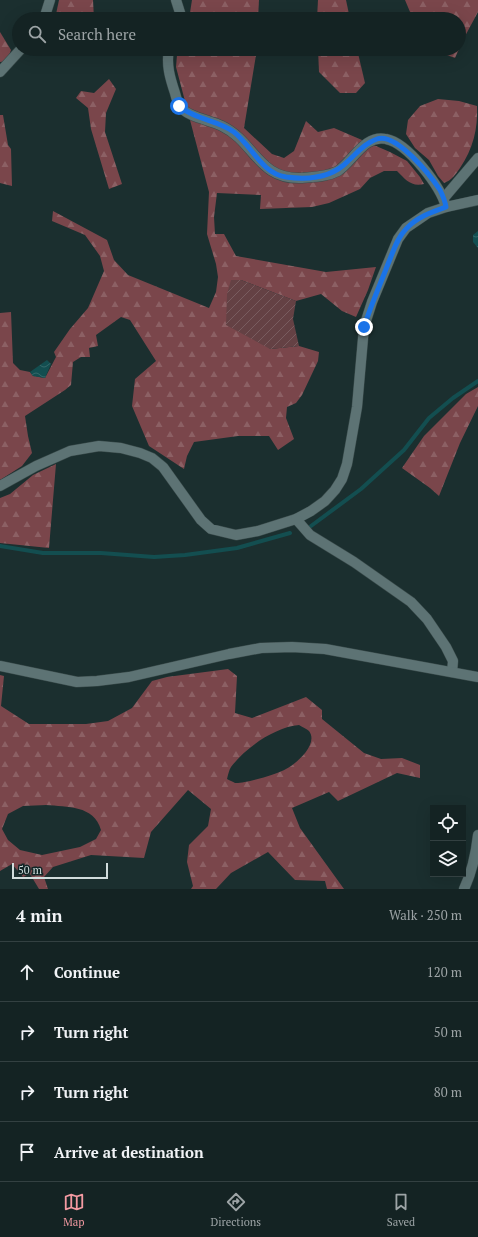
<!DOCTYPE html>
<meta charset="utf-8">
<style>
:root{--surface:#142323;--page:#212f30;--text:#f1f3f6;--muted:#9da4a6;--line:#334041;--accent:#f49aa2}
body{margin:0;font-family:"PT Serif",serif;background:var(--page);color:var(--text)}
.controls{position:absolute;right:12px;bottom:12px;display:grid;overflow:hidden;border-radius:0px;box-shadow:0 4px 16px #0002}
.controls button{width:36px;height:36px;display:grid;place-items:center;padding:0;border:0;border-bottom:1px solid var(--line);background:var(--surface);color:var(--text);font:20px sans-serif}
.scale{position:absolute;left:12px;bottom:10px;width:96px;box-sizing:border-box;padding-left:4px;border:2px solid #d1dddd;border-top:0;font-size:11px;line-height:14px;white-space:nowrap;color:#d1dddd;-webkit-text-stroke:3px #112526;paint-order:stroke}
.stop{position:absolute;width:12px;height:12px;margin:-9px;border:3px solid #1a73e8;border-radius:50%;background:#fff}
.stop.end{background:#1a73e8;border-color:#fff;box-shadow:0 1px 4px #0008}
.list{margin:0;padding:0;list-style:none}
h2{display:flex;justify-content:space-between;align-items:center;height:52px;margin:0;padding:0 16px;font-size:17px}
h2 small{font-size:13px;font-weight:400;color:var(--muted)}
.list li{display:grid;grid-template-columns:26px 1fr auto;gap:12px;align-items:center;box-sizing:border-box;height:60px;padding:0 16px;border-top:1px solid var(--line)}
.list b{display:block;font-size:15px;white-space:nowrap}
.list em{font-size:13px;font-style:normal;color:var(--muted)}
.icon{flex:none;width:22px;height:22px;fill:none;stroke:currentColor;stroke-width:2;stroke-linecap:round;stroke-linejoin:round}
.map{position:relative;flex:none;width:478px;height:889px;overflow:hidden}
.search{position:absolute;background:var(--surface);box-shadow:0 4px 16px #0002;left:12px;right:12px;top:12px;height:44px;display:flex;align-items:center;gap:10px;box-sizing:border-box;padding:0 14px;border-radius:22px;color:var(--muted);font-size:15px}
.sheet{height:292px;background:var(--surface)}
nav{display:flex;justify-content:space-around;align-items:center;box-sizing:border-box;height:56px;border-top:1px solid var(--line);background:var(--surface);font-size:11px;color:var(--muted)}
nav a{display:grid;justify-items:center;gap:2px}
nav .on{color:var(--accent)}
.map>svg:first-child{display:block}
.forest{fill:url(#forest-firs);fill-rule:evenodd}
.garden{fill:url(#garden-furrows)}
.water{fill:url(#water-waves)}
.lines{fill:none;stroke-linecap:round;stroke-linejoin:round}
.stream{stroke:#134e50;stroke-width:4}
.minor-casing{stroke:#394a4a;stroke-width:11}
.minor{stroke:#5d7374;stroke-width:10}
.route{stroke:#1a73e8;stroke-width:5}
</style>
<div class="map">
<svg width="478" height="889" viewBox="0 0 478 889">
<defs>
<pattern id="forest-firs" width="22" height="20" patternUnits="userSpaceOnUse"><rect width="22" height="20" fill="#7a464b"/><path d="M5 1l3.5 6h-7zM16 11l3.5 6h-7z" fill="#8c6064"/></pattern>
<pattern id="garden-furrows" width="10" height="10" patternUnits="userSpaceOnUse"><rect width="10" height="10" fill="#644144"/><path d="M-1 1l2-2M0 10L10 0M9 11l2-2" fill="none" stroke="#795c5f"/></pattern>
<pattern id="water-waves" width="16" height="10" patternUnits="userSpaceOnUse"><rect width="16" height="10" fill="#134e50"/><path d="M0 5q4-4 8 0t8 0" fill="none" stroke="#346769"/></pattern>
</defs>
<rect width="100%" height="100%" fill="#1b2f2f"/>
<g class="forest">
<polygon points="59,0 93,0 94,19 55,19"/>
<polygon points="192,0 259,0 258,19 189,19"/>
<polygon points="318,0 346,0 350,19 317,19"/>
<polygon points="405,0 478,0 478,12 464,38 459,49 459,19 413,19"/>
<polygon points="0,32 11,50 7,61 0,62"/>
<path d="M180,49H257L244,128L272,154L284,158L294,151L306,121L318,132L334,128L390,152L407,161L420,177L424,184C411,187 406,180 397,171H384L370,178L360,189L329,203L312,207L260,209L261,195L217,193L214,217L215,234H224L236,256L326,272L376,267L368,290L356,317L342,311L321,294L296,301L241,280L270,349L299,346L319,352L318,361L302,395L296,403L287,407L286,418L294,439L278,450L269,436H238L194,442L187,456L184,469L149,446L132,406L135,379L156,361L130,320L121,317L96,335L98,346L89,348L90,357H81L73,362L71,385L65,390L25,416L28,436L32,453L22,466L0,480V313L11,312L13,363L20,370L30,372L33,376L45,378L56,357L54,352L70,329L88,308L104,271L100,256L85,235L52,221L53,211L107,240L114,260L128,275L209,308L216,292L218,277L216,264L207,234L209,192L176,67L177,55Z"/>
<polygon points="318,49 357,49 365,83 356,93 340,93 319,72"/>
<polygon points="430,49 459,49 455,58"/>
<polygon points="109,79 116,89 106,113 105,132 122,184 109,189 91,129 88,108 76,98 81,91 94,93"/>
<path d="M438,99L459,101L477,106C478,129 473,149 460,168C455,175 452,180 444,183L438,176L429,160L415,148L406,134L408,120L420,106Z"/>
<polygon points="0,115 3,115 8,145 11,149 12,186 0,183"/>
<polygon points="478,387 478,406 460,443 439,496 430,488 402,468 424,436 466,394"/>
<polygon points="56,464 49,548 0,543 0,498 10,494 33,475"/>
<path d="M228,669L237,676L235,713L252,718L306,697L322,710V719L364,753L381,759L402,758L420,765V778L397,773L338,801L329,792L292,808L300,828L344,889H327L325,881L295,880L268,852L231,873L216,889H191L193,886L187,862L189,845L208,826L211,809L188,790L151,832L144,858L91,855L53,867L44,877L48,889H39L30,874L23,877L12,864L0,871V675L4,676L1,706L29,724H86L108,721L132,708L152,681L167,677ZM299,725C302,727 307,729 309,731C319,744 296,764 286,769C278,774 244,784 235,783C233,782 229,780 227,779C228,775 229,770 231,767C245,748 275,727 299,725ZM46,805C67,807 94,805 101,830L96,839L80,847L42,855L20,850L8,840L2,829L8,814L23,806Z"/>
</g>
<polygon class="garden" points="231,280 241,280 296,301 293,319 299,346 270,349 226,325 227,294"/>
<g class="water">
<polygon points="478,231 478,248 473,242 473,235"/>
<polygon points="47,360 51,364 45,378 33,376 30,372"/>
</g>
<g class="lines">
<g class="stream">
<polyline points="311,526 361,489 404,450 429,418 453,398 478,381"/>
<polyline points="0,546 43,553 101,553 154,557 185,555 237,548 290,533"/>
</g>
<defs>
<g id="minor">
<polyline points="176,0 182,19"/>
<polyline points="44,19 50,0"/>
<path d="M169,49C166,65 170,78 175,93C176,97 177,101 179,105C186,117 210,120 222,126C255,142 258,180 302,178C314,177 327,177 338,171C353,161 365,134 386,139C408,143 441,187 446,207"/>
<polyline points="0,72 21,49"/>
<polyline points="444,198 478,158"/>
<polyline points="0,486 36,466 70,451 99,446 121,448 140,453 152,458 163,467 201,520 211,529 236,535 258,531 296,519 311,511 325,501 335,490 342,479 347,464 357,407 364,327 372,302 398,239 406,228 428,213 446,207 478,200"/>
<polyline points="296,519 310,535 354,562 411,602 427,619 446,647 453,661 452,672"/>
<polyline points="0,666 77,682 97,681 129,677 229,654 261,648 292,647 325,649 478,677"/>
<path d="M464,889C472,872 476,853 478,835"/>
</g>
</defs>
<use href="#minor" class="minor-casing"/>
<use href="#minor" class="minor"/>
</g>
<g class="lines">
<path class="route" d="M179,106C196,120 217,120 234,132C252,146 261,173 286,177C308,180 332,178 348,161C357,153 365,143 377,139C396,132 431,176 440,190C443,196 445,201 446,207C432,212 417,217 406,229C397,238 393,252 388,264C380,285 371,305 364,327"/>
</g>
</svg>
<div class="controls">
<button><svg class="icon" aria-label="locate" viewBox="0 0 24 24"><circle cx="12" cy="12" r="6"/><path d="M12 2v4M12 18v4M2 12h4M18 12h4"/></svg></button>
<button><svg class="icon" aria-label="layers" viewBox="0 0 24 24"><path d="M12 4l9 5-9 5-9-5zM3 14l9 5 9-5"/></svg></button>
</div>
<div class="scale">50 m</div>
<div class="stop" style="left:179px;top:106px"></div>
<div class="stop end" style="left:364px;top:327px"></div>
<div class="search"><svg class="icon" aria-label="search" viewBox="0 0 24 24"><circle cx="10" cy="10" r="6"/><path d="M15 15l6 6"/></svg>Search here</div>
</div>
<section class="sheet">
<h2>4 min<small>Walk · 250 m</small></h2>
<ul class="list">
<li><svg class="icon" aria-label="ahead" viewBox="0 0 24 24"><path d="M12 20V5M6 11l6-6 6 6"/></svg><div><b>Continue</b></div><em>120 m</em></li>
<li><svg class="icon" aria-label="right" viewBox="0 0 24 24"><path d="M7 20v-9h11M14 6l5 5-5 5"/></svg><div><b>Turn right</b></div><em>50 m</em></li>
<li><svg class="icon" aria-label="right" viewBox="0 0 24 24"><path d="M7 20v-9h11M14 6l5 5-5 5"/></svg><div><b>Turn right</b></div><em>80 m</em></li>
<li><svg class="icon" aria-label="arrive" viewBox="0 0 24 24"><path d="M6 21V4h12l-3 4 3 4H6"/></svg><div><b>Arrive at destination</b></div></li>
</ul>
</section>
<nav>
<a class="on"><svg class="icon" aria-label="map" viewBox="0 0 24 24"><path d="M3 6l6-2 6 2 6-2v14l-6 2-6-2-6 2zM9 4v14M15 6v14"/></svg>Map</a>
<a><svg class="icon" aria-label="directions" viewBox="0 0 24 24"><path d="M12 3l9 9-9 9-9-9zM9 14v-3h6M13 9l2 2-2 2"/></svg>Directions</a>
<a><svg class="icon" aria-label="saved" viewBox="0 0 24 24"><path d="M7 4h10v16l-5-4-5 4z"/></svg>Saved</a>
</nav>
